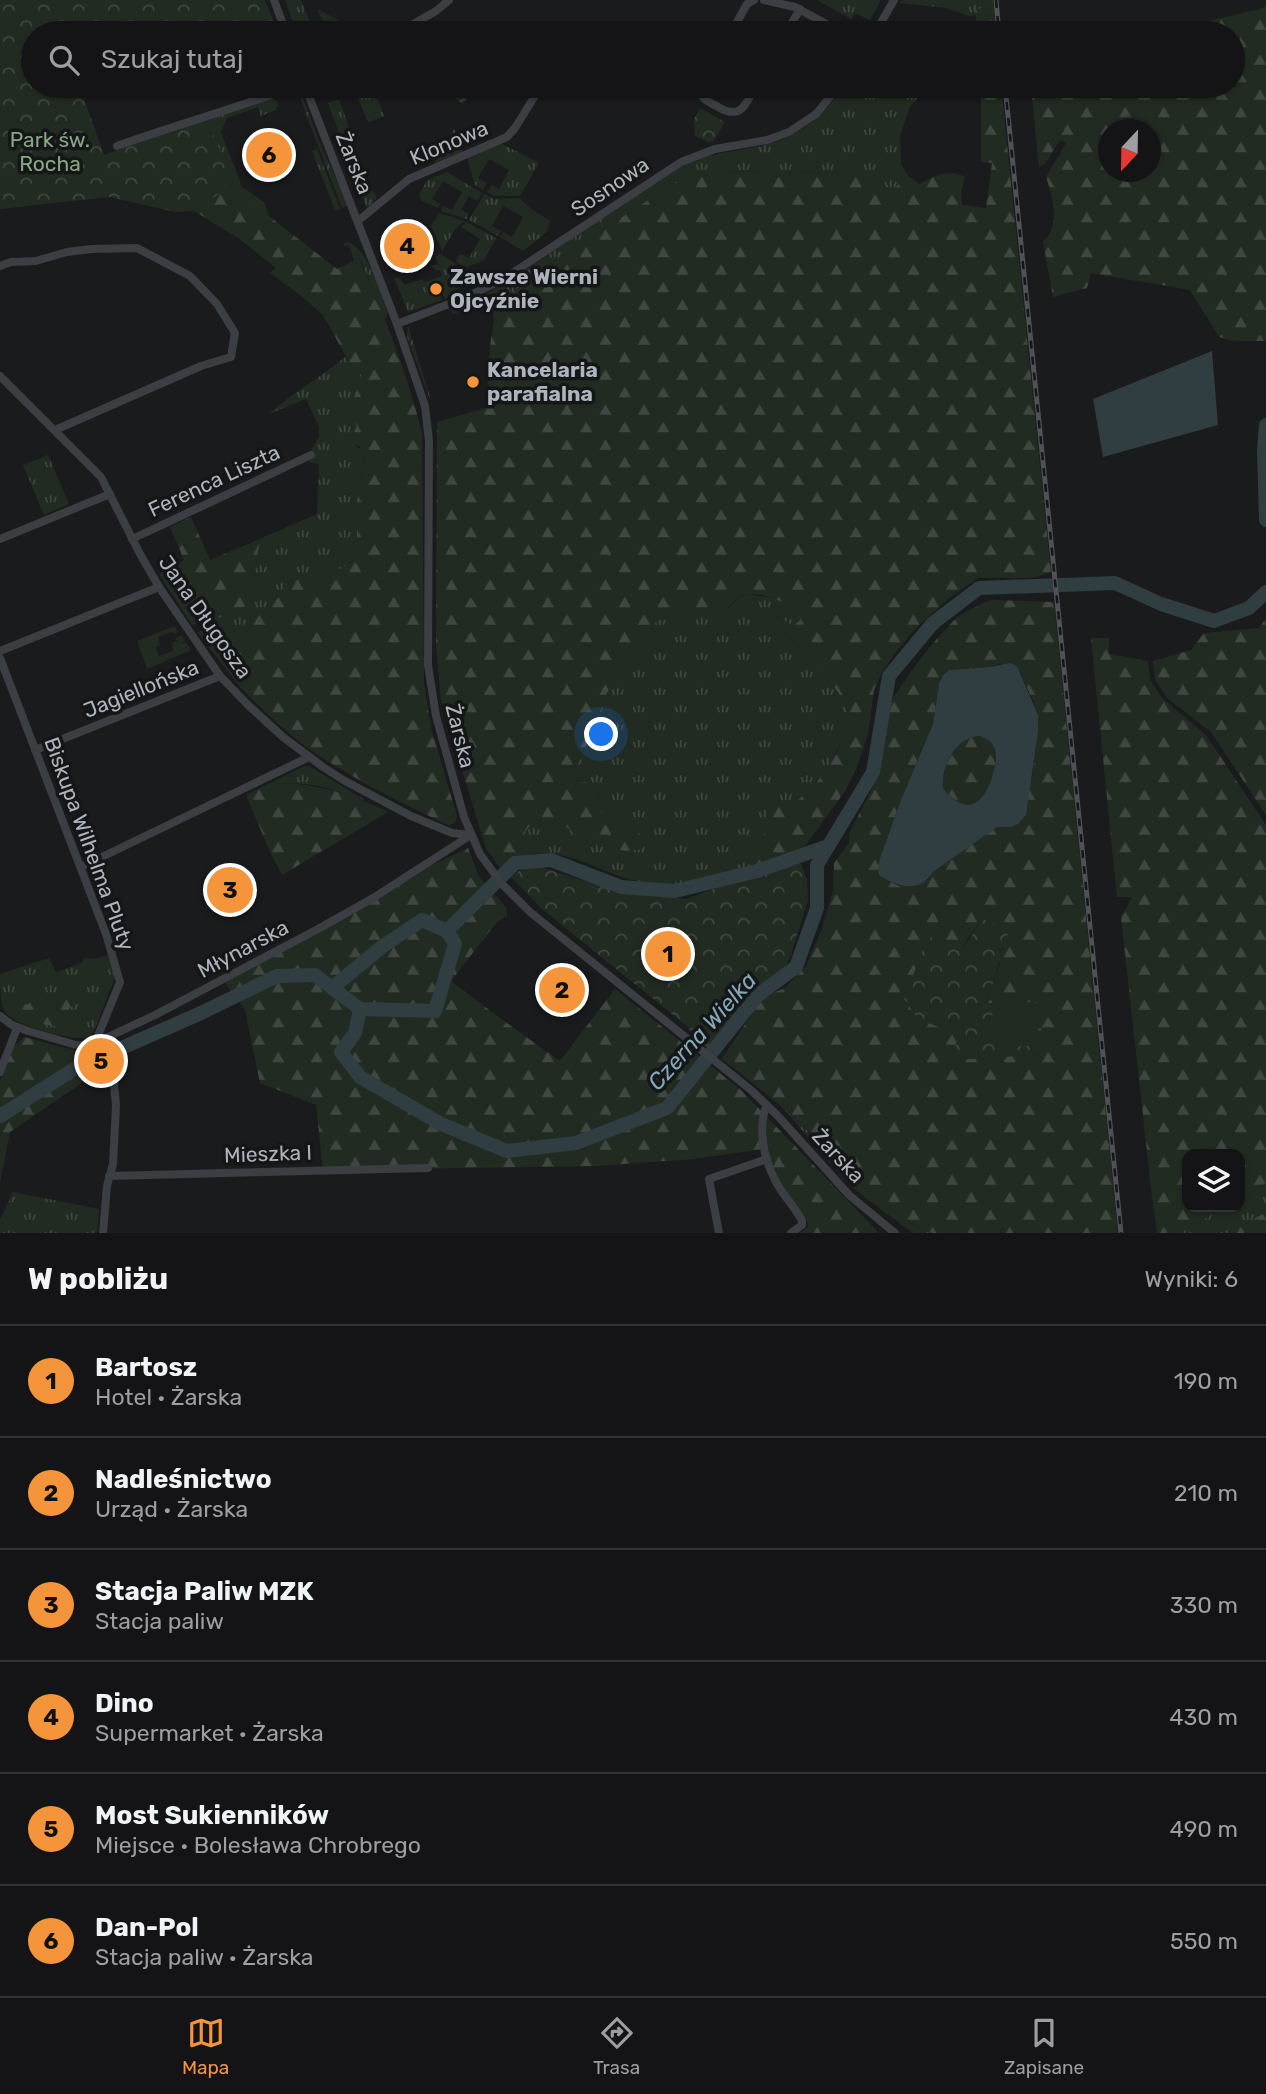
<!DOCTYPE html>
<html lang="pl">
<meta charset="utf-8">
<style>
:root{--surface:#141416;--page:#1d1d1f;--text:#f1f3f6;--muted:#9d9ea1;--line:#333335;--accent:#f4953b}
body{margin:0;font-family:Rubik,sans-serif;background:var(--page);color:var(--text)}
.controls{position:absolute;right:21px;bottom:21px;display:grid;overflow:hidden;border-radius:14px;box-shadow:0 2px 5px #0004}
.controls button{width:63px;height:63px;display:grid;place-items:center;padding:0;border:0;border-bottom:2px solid var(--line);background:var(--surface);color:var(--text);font:35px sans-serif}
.compass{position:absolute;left:1098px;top:119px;width:63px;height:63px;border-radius:50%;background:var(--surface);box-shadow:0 2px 5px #0004;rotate:202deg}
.you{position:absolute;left:602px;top:735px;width:24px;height:24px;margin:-18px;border:5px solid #fff;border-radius:50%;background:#1a73e8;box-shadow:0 0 0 10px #1a73e833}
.badge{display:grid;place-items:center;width:46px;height:46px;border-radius:50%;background:var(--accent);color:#111;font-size:23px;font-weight:700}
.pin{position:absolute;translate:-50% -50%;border:4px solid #fff;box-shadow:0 2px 7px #0006}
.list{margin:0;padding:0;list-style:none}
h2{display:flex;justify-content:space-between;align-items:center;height:91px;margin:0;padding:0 28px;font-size:30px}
h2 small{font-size:23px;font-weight:400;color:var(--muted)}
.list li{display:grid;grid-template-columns:46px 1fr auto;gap:21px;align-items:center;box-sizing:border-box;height:112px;padding:0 28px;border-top:2px solid var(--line)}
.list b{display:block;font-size:26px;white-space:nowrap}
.list p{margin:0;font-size:23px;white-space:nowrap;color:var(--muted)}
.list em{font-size:23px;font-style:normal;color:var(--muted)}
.icon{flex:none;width:38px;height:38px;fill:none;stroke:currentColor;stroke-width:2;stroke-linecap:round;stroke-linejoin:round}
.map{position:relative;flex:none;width:1266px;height:1233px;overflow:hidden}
.search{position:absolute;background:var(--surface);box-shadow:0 2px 5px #0004;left:21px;right:21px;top:21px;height:77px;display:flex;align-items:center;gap:18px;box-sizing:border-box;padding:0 24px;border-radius:38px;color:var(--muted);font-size:26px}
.sheet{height:763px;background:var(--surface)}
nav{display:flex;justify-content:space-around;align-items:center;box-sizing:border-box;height:98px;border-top:2px solid var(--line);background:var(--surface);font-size:19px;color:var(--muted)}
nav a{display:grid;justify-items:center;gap:4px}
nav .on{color:var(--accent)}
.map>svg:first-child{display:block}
.grass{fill:url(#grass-tufts)}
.forest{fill:url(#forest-firs);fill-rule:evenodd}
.park{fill:url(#park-crowns)}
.garden{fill:#222b22}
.water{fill:#303d41;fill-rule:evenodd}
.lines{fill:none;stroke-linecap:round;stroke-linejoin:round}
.river{stroke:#303d41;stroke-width:14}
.minor{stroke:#3b3e42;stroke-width:8}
.rail-casing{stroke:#4e5257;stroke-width:5}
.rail{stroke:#151618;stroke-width:2.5;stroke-dasharray:8;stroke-linecap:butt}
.poi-dot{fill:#f4953b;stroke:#151618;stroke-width:2.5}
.labels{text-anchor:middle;stroke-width:7;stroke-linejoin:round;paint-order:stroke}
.park-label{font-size:21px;fill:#88a784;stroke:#151618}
.street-label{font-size:21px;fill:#adb4bc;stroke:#151618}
.poi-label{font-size:21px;font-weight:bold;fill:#adb4bc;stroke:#151618;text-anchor:start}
.water-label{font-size:23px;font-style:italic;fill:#84a8b7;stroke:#151618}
</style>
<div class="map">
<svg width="1266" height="1233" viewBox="0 0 1266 1233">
<defs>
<pattern id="grass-tufts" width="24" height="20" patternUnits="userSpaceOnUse" patternTransform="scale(1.75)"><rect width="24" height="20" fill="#222b22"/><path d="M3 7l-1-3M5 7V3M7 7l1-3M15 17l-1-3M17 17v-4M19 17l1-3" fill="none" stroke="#3f4740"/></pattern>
<pattern id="forest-firs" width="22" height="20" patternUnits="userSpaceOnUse" patternTransform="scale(1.75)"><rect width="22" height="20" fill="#222b22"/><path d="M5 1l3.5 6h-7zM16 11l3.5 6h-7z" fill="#3f4740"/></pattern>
<pattern id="park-crowns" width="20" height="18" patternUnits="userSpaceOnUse" patternTransform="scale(1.75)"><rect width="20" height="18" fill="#222b22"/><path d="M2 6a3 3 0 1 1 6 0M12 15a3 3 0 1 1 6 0" fill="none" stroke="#3f4740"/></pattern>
</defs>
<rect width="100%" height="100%" fill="#1a1b1d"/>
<g class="grass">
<polygon points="285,0 301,0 314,33 297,33"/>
<polygon points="817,0 880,0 880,2 870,20 855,13 851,19"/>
<polygon points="902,0 993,0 994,8 976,9 976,15 969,16 947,8 900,3"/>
<polygon points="317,9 363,33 351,33 332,23 327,31"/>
<polygon points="353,86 373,86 384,116 368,122"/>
<path d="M844,86L929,87L910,107L900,136L901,164L908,176L893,189L885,187L881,182L857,173L708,171L693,174L665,189L539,271L512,293L494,321L492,299L453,314L450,308L490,291L518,275C572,241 622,200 677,168C708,151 742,152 775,142C804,133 828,110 844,86Z"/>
<polygon points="297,90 301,93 321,146 348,205 342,208"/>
<path d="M271,98L277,101L278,105L276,110L261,116L258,107L227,118L221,132L242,187L264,202L269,216C259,208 234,193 229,183C220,163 220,135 202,120Z"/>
<polygon points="339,99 355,145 345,149 328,103"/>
<polygon points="454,128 463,154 432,167"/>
<polygon points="501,143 539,163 520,196 494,196 487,192 492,185 499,189 509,170 489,159 478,178 487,183 483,190 475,185 467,158"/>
<polygon points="317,149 340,209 335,210 312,151"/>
<path d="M359,158C360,164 360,171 361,177C366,192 389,193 367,209L350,162Z"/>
<polygon points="447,172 482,193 477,201 469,196 461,210 469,214 467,219 441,211 443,206 452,210 462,192 443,181 432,199 440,204 438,208 421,200 419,195 427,180"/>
<polygon points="484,194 494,199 519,198 531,209 550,221 547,232 523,251 500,237 503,232 512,237 523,217 503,206 492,226 501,231 498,236 469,220"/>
<polygon points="439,213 465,221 456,228 442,251 431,226"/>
<polygon points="466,222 496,238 484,260 465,268 456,261 460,254 469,258 480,239 461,227"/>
<path d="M348,242C367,248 381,294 388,313L385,320L360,258L354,260L349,245L343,247L345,243Z"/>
<polygon points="441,254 464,270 466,283 448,298 445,299 441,291 439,292 442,300 408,312 394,278 399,278 405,285 422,279 425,282 442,276 440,270 436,270 432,266 438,264 435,257"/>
<polygon points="408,326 434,410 407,337"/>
<path d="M345,357L353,369L363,372L354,398L343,416L353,419L358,426L353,434L357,447L365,451L357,501V557C339,573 318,580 294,578C269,603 250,617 244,654C242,665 242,676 240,687L198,633C213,616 232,615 250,603L260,539L317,514L319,464L309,462L312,448L319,437V427L306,399L269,414C293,392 320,378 345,357Z"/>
<polygon points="48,455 69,504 44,515 23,465"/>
<path d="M747,594C767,597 784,599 799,612L800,620L794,626L776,616L772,621C792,640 834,677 845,701C855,723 828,774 812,789C797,804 776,815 765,834C759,842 756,854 752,863L758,867C731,875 696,889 668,886C655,885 639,882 626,878C596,869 566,849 533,854L529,842L523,838L526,830L537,819L558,821L584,840L631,825L618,822L600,812L598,795L574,777L573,770L588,743L607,693L625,662L636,655L644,645L656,621L690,607L723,614L738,598Z"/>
<path d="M305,766H309L365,800C352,797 340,792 327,788C308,783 290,783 270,783Z"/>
<path d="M108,955L115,974L114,980L94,1031L89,1038C73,1041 15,1026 5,1012C0,1002 0,986 0,974L49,958L56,972L82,963L84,958L95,959Z"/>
<polygon points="781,1106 808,1131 834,1161 915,1226 932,1233 913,1233 859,1193 843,1177"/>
<polygon points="1266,1183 1266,1212 1229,1233 1179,1233 1225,1207 1240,1207 1240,1198"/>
<polygon points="13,1192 99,1209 97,1233 0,1233 0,1220"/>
</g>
<g class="forest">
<path d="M1266,6V341H1233L1219,337L1190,290L1091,273L1087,288L1053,297L1043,242C1061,225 1053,198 1046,177L1066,143L1060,140L1045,164L1039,167L1031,86H1127L1145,88L1147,86H1233V33H1178L1182,27L1260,9ZM1108,130H1150V172H1108Z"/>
<polygon points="994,8 996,33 976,33 976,9"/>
<path d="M981,86H1001L1051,572L1037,577L1025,578H978L948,599L917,627L898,649L882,672L874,690L868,734L857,767L845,791L806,845L792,855L758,867L752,863L746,854L765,833L762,827L771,804L783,801L793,804L813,788L837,753L847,716L846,703L832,684L800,647L772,621L775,616L794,626L800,620L799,612C787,602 755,588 739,597C733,601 728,608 723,614L690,607L656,621L644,645L636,655L625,662L607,693L588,743L573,770L574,777L580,782H588L596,789L601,812L618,822L631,825L645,840L642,849L625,851L584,840L558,821L537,819L526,830L523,838L529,842L533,854L517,859L500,868L486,848L441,701L436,645L437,422L486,408L492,405L487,376L491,339L494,321L512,293L539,271L665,189L693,174L708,171L857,173L874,176L885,187L893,189L908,176L919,184C936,175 948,169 965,177L961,193L962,205L986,208L992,163L981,162Z"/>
<path d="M230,186L337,269L359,258C384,315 407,372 422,433L424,683L431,728L457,816L455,823L448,825C400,802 352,779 308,748C283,730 261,708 240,687C242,676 242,665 244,654C250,617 269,603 294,578C318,580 339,573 357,557V501L365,452L353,441V434L357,426L353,419L343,416L354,398L362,372L353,369L323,315L299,294L270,273L276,268L238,238L194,211Z"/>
<path d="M191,517L210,560L260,539L250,603C236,612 222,616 207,623L201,622L192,625L159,574L184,560L170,527Z"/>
<path d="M992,600L1054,602L1118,1233H932C873,1210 848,1170 805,1128C779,1103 750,1081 722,1059L763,997L785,988L806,966L822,929L833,890L834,863L849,843V834C858,815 870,796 877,775C883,755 880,732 887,712C894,690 940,632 958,617C968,610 980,604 992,600ZM999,664L1017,666L1034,703L1038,715V732L1031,783L1011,827H997L933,872L928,880L899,886L879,875L880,858L901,800L933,724L939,685L943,675L949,670L990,667ZM982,919L1000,963L987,1003L1043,1054L969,1059L953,1055L959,1035L963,949L967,940Z"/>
<polygon points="1266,618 1266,815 1211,732 1167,698 1155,679 1153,661 1191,650 1204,633 1259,628"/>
<polygon points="1091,638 1109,638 1109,654 1148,661 1150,680 1163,699 1206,735 1266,825 1266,1183 1240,1198 1240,1154 1187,1154 1187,1207 1225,1207 1179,1233 1157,1233 1152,1197 1121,917 1132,897 1117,897"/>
<path d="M980,736C988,739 993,743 995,750C998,760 994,768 992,777C982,808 964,815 943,788C941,765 956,736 980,736Z"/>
<path d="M270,783C312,782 351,793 388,812L282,875L270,852L246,795Z"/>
<polygon points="468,848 479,877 506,907 507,916 497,922 451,981 500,1018 560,1061 615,989 741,1090 877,1231 876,1233 800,1233 806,1229 809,1224 782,1186 764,1149 693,1159 597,1166 323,1170 316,1105 260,1083 245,1010 222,979 417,872"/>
<polygon points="70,992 73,999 73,1006 61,1014 60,1018 66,1023 63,1028 44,1024 21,1011 22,1006"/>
<polygon points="24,1037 88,1054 86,1058 22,1096 0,1111 0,1081 14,1046"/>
<path d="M99,1067L101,1070L10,1132L0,1183V1123C20,1104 73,1077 99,1067Z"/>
<polygon points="1266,1212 1266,1233 1229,1233"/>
</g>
<g class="park">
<path d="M0,0H265L278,33H33V86H109L84,99L104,155L202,120C218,132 224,167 230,186L194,211L176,212L109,197L0,209Z"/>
<polygon points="447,86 475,86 463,104 444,91"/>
<polygon points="700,108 725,122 714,141 708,142 695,136 694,119"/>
<polygon points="794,862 800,862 807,879 808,900 790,958 784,969 772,979 757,986 748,993 741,1007 709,1049 694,1037 688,1027 542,909 511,877 526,866 535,865 584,881 632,893 686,899 758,873"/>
<polygon points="982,919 1009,930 987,1003 1039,1002 1044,1054 969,1059 953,1055 959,1035 918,1019 904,999 928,936 963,949"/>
</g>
<g class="garden">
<polygon points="174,626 178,631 175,634 172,632 158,637 160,645 156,647 159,656 173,651 172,643 175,641 181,643 175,639 181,635 185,641 181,644 186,642 191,650 147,669 137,641"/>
<polygon points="1036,1005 1039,1045 994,1048 992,1008"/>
</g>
<g class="water">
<polygon points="1212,351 1218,425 1103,457 1093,399"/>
<path d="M1010,663L1017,666L1038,715V732L1026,815L1018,824L1011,827H997L933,872C920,894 897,887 879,875L878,868L880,858L901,800L933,724L939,684L943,675L949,670L990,667ZM980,736C988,739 993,743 995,750C998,760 994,768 992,777C982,808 964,815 943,788C941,765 956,737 980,736Z"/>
</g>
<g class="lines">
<g class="river">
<polyline points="1266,425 1264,449 1266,520"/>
<polyline points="332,988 383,946 422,920 447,931 515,863 551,860 621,887 675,891 757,871 828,846"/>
<polyline points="360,1009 435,1011 455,944 447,931"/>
<polyline points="0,1116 76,1068 201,1013 277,976 315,975 360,1009 355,1033 341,1052 360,1077 441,1124 507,1151 576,1143 667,1108 758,995 796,967 817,908 817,865 873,772 889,676 933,623 979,588 1115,583 1161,604 1214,621 1249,608 1266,592"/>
</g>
<g class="minor">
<polyline points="274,0 286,33"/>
<polyline points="764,0 795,7 843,33"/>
<polyline points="398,33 436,11 449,0"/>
<polyline points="731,33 747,4 754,0"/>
<polyline points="786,33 800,9"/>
<polyline points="875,33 894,0"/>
<polyline points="305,86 397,324 425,406 429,441 428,665 436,716 453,777 464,817 480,854 502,884 530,912 751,1090 777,1115 849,1195 895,1233"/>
<path d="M702,86L700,93C704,101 711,103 718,107C742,121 745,104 756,86"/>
<path d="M117,146C176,125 237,108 296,86"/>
<polyline points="358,221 409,179 507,137 515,128 541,86"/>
<polyline points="0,266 11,262 36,261 67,252 91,249 137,248 190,276 217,304 235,333 231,357 201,366 55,430"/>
<polyline points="397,324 462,299 502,280 681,162 715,149 767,140 789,132 816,114 839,86"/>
<polyline points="0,376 101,477 140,554 159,587 220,676 248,705 283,737 323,767 345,781 411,816 452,833 471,835"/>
<polyline points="0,539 110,494"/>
<polyline points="132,539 311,455"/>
<polyline points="0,651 159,587"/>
<polyline points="0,658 106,934 120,982 95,1043"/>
<polyline points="35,750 220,676"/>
<polyline points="81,867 309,757"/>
<polyline points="0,1016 12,1025 28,1031 76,1045 89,1046 155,1015 318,929 373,898 471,835"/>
<polyline points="89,1046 108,1071 114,1085 116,1105 113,1164 107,1186 103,1233"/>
<polyline points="0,1072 17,1028"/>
<path d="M767,1105C757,1126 764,1160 775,1180C782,1195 795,1206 802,1221V1225L791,1233"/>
<polyline points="109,1176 428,1168"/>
<polyline points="719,1233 709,1179 767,1159"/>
</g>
<defs>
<g id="rail">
<polyline points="996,0 999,33"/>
<polyline points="1005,86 1121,1233"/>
</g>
</defs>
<use href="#rail" class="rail-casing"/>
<use href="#rail" class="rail"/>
</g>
<g class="poi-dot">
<circle cx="436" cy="289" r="7"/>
<circle cx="473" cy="382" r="7"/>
</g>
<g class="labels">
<g class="park-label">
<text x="50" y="147">Park św.<tspan x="50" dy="24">Rocha</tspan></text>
</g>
<g class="street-label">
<text transform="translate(449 143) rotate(-23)" y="7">Klonowa</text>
<text transform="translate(354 163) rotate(68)" y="7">Żarska</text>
<text transform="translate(610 187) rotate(-34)" y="7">Sosnowa</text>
<text transform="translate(214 481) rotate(-25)" y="7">Ferenca Liszta</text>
<text transform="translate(205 617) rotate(55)" y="7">Jana Długosza</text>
<text transform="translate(141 689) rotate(-22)" y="7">Jagiellońska</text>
<text transform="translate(460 736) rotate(76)" y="7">Żarska</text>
<text transform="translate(89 844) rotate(70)" y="7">Biskupa Wilhelma Pluty</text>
<text transform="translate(243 949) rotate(-28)" y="7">Młynarska</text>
<text transform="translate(268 1154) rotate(-2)" y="7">Mieszka I</text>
<text transform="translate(838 1156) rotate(47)" y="7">Żarska</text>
</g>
<g class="poi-label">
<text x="450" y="284">Zawsze Wierni<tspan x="450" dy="24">Ojcyźnie</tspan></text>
<text x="487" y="377">Kancelaria<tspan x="487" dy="24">parafialna</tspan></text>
</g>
<g class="water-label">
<text transform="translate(702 1031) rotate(-48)" y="8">Czerna Wielka</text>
</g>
</g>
</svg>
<div class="controls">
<button><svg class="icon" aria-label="layers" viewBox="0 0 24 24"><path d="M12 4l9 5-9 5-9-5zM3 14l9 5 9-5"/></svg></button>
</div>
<svg class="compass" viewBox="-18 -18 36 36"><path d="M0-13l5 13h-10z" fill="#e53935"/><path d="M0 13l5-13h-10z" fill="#9d9ea1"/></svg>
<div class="you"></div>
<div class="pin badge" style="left:668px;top:954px">1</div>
<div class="pin badge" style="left:562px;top:990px">2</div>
<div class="pin badge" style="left:230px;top:890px">3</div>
<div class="pin badge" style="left:407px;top:246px">4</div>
<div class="pin badge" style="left:101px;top:1061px">5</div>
<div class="pin badge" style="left:269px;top:155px">6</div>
<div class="search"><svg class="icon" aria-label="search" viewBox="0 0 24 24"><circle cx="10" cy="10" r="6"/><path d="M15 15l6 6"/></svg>Szukaj tutaj</div>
</div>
<section class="sheet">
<h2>W pobliżu<small>Wyniki: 6</small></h2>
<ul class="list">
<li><span class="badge">1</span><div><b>Bartosz</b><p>Hotel · Żarska</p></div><em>190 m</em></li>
<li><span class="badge">2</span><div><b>Nadleśnictwo</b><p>Urząd · Żarska</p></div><em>210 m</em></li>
<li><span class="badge">3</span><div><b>Stacja Paliw MZK</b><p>Stacja paliw</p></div><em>330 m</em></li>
<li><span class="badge">4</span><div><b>Dino</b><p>Supermarket · Żarska</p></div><em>430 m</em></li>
<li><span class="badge">5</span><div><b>Most Sukienników</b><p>Miejsce · Bolesława Chrobrego</p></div><em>490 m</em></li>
<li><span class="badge">6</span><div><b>Dan-Pol</b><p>Stacja paliw · Żarska</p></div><em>550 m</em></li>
</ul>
</section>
<nav>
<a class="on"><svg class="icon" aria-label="map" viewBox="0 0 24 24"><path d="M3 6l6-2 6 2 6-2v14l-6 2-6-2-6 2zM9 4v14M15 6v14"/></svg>Mapa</a>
<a><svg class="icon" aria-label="directions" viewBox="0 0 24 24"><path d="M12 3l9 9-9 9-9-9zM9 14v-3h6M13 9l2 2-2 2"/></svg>Trasa</a>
<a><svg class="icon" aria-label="saved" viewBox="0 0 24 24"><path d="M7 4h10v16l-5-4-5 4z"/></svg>Zapisane</a>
</nav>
